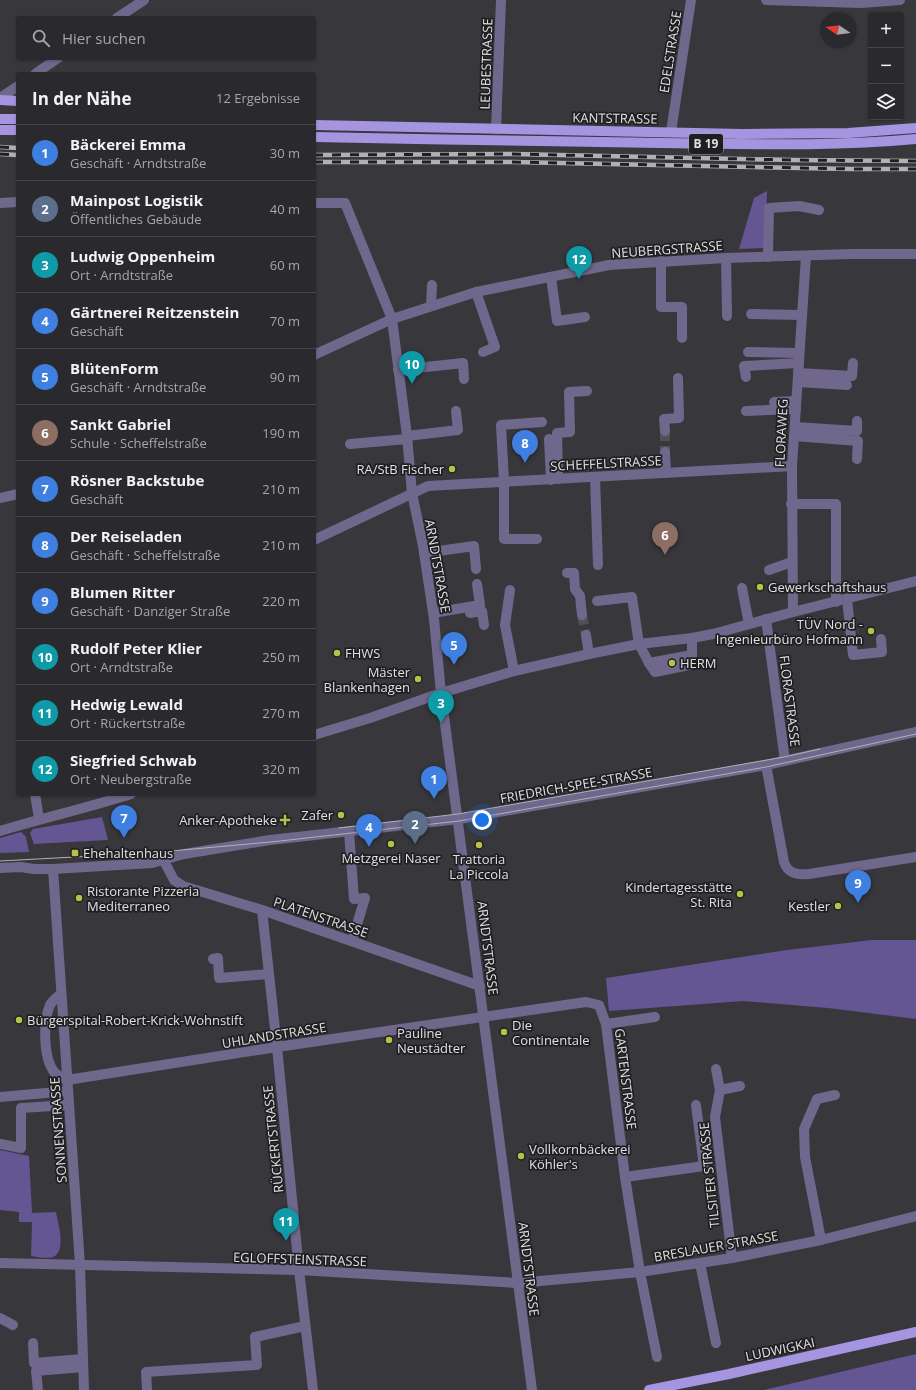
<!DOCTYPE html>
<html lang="de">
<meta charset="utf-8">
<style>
:root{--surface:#2a292d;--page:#323135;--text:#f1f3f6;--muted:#a5a6aa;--line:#464549;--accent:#b8c147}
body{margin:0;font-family:"Open Sans",sans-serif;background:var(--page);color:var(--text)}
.controls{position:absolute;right:12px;top:12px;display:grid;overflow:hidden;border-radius:4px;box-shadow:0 1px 3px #0004}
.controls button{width:36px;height:36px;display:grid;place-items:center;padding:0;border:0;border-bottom:1px solid var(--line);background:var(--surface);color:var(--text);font:20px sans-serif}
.compass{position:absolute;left:820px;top:12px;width:36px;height:36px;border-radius:50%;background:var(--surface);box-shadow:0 1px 3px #0004;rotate:283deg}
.you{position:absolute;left:482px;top:820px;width:14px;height:14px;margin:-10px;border:3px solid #fff;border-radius:50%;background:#1a73e8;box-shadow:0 0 0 6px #1a73e833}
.badge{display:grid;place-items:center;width:26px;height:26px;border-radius:50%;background:var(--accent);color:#fff;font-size:13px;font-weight:700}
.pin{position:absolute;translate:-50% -33px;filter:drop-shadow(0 1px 2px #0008)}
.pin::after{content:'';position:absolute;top:21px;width:14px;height:12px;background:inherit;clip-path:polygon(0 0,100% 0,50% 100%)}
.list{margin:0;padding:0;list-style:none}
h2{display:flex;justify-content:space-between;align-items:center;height:52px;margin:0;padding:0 16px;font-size:17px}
h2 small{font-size:13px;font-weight:400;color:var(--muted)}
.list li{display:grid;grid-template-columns:26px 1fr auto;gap:12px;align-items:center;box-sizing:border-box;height:56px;padding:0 16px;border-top:1px solid var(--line)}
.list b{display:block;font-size:15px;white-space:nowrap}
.list p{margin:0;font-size:13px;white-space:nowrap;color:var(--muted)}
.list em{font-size:13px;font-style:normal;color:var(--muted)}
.icon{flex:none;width:22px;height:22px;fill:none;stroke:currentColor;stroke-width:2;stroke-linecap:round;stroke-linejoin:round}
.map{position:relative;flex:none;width:916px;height:1390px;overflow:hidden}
.search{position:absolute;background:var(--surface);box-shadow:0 1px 3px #0004;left:16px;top:16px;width:300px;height:44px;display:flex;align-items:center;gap:10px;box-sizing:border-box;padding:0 14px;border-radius:4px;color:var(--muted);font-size:15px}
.panel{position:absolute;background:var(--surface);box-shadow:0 1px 3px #0004;left:16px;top:72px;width:300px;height:724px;border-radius:4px}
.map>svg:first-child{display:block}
.green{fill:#645693}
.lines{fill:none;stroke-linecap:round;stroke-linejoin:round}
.minor-tunnel{stroke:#515055;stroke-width:10;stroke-dasharray:10 5;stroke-linecap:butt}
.minor{stroke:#6f688c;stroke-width:10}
.major{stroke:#a595e0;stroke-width:10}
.tram{stroke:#b1b1b5;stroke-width:1}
.rail-casing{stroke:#b1b1b5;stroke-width:4.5}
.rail{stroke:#1f1e21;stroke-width:3;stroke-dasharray:9;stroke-linecap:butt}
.poi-dot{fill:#b8c147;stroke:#1f1e21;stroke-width:1.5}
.labels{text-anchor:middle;stroke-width:3.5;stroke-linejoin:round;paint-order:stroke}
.shield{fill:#1f1e21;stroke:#a6a6a9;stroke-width:1}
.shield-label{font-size:12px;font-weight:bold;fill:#e0e0e3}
.street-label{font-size:13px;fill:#e0e0e3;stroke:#1f1e21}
.poi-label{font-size:13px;fill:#e0e0e3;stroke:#1f1e21;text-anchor:start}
</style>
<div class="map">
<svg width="916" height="1390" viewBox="0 0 916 1390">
<rect width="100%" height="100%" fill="#38373c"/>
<g class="green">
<polygon points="767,191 765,248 739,249 754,198"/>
<polygon points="102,817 108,840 34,844 30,833 33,829"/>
<polygon points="21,832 26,837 29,852 0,853 0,838"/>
<polygon points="872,940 916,940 916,1019 828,1008 743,1001 609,1011 606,978 787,950"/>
<path d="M0,1150L29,1156L32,1213L56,1212C58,1224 67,1251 53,1257C47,1259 37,1257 31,1256L32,1222H19V1212L0,1210Z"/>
<polygon points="916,1354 916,1390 764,1390"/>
</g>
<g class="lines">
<g class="minor-tunnel">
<polyline points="665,431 665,452"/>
<polyline points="582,615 586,635"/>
</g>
<g class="minor">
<polyline points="766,0 861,3 900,0"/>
<polyline points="117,18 144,0"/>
<polyline points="35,74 58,58"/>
<polyline points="0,98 18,86"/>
<polyline points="496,129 501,0"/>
<polyline points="671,132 691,0"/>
<polyline points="0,203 18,202"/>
<polyline points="314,203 345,203 392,319 407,436 412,493 423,546 434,619 441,693 532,1390"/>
<polyline points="768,257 769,208 799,206 819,210"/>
<polyline points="726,258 727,316"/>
<polyline points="661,261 661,307 682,307 682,338"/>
<polyline points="551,277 557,321 585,317"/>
<polyline points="476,292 495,347 483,352"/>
<polyline points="431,306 432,285"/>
<polyline points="751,314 802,315"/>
<polyline points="748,352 799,353"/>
<polyline points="314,355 392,319 476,292 609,265 726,258 850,254 916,254"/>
<polyline points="398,370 463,363 464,379"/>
<polyline points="798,373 852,376 853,363"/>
<polyline points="746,377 744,366 799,363"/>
<polyline points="798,382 847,385"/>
<polyline points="774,402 796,401"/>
<polyline points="746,411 796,409"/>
<polyline points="795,427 857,431 857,421"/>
<polyline points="665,431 664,419 679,418 678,378"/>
<polyline points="407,436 458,430 456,411"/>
<polyline points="794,436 858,441 857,459"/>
<polyline points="549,439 551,480"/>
<polyline points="350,444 407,439"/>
<polyline points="665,452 666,473"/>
<polyline points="595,477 598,565"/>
<polyline points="558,479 557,433 570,432 569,392 587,391"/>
<polyline points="0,498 18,494"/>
<polyline points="791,504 836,504 836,602"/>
<polyline points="537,539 504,539 504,482 501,425 542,422"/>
<polyline points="314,540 428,486 792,466"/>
<polyline points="424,553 474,546 476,569"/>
<polyline points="769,570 792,562"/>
<polyline points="567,573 574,573 575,589 580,596 582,615"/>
<polyline points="742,588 749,624"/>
<polyline points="510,590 505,625 514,671"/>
<polyline points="847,599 853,655 882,652 881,639"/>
<polyline points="597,601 632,597 639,644 649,663 655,672 689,665 692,655 692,638"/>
<polyline points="793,612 792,466 806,256"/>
<polyline points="433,613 480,605 477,584"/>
<polyline points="470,613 482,611 484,625"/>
<polyline points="766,619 785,761"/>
<polyline points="586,635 589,654"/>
<polyline points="649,663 692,655"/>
<polyline points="314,735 370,718 441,693 514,671 589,654 639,644 692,638 713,634 793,612 916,581"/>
<path d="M766,765L784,862C788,874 797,875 809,874L916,857"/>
<polyline points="35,794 39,819"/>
<path d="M0,831C43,818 87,808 131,794"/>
<polyline points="349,832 354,899 365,898 352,941"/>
<polyline points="164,861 174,880 183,886 262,910 480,986"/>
<polyline points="0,868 21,867 34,869 53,869 152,863 184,854 270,840 459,819 766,765 916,732"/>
<polyline points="53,869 80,1265 84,1390"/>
<polyline points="262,910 277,1047 299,1270 313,1390"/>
<polyline points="213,959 218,958 219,978 269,974"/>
<path d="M61,994C57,997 52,1001 50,1005C43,1021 43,1057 54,1072C57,1075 63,1078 67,1080L277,1047L586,1002L599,1005L606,1024L625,1177L640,1272L657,1357"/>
<polyline points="606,1024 655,1017"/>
<polyline points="716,1069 720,1090 715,1117 732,1258"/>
<polyline points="720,1090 740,1086"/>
<polyline points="0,1097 68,1091"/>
<polyline points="0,1144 21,1148 21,1108 69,1105"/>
<polyline points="625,1177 704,1166 696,1105"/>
<polyline points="821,1240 805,1157 804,1129 817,1099 835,1095"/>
<polyline points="0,1263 299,1270 518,1283 640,1272 732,1258 821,1240 916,1216"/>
<polyline points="700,1263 716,1343"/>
<polyline points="0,1318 13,1325"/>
<polyline points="33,1343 34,1363 83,1359"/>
<polyline points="38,1390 36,1371 83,1367"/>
<polyline points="147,1390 146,1372 257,1365 255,1337 305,1326"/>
</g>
<g class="major">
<polyline points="0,100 18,101"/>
<polyline points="0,119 18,119"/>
<polyline points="314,125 742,134 848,133 916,128"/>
<polyline points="0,130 18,130"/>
<path d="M314,137C430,139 546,142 662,143C747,144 831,147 916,139"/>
<polyline points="649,1390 729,1374 916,1332"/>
</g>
<g class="tram">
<polyline points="339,828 458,814 784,757 820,749"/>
<polyline points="0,861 149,853 271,842 459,821 766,767 916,734"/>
</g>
<defs>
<g id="rail">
<polyline points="0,147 18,148"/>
<polyline points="0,154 18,155"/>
<polyline points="314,155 513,154 791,160 916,161"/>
<polyline points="314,162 513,162 851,169 916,169"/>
</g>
</defs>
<use href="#rail" class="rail-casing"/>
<use href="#rail" class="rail"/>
</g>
<g class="poi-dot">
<circle cx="452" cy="469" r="4"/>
<circle cx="760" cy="587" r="4"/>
<circle cx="871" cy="631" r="4"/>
<circle cx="337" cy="653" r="4"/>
<circle cx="672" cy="663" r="4"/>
<circle cx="418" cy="679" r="4"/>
<circle cx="341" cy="815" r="4"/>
<path d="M283 814h4v4h4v4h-4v4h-4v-4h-4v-4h4z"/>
<circle cx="391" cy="844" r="4"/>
<circle cx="479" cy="845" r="4"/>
<rect x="71" y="849" width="8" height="8" rx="2"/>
<circle cx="740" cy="894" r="4"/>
<circle cx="79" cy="898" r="4"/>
<circle cx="838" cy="906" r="4"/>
<circle cx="19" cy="1020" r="4"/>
<circle cx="504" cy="1032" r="4"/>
<circle cx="389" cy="1040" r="4"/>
<circle cx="521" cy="1156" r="4"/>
</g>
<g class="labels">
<rect class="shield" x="689" y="134" width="34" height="20" rx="3"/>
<g class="shield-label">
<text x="706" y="148">B 19</text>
</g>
<g class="street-label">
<text transform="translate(670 52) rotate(-81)" y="5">EDELSTRASSE</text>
<text transform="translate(486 64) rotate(-88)" y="5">LEUBESTRASSE</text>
<text transform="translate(615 118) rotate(1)" y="5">KANTSTRASSE</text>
<text transform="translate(667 249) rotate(-4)" y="5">NEUBERGSTRASSE</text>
<text transform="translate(781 433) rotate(-87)" y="5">FLORAWEG</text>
<text transform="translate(606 463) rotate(-3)" y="5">SCHEFFELSTRASSE</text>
<text transform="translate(438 566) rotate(80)" y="5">ARNDTSTRASSE</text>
<text transform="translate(790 701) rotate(83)" y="5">FLORASTRASSE</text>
<text transform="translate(576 785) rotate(-10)" y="5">FRIEDRICH-SPEE-STRASSE</text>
<text transform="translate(321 917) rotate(19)" y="5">PLATENSTRASSE</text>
<text transform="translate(488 948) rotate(83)" y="5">ARNDTSTRASSE</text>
<text transform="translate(274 1035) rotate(-9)" y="5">UHLANDSTRASSE</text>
<text transform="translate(626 1079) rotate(83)" y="5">GARTENSTRASSE</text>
<text transform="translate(58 1130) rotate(-94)" y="5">SONNENSTRASSE</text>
<text transform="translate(273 1139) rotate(-96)" y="5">RÜCKERTSTRASSE</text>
<text transform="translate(709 1175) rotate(-96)" y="5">TILSITER STRASSE</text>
<text transform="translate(716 1246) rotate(-10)" y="5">BRESLAUER STRASSE</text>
<text transform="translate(300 1259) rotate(2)" y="5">EGLOFFSTEINSTRASSE</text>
<text transform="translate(529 1269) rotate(83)" y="5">ARNDTSTRASSE</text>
<text transform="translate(780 1349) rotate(-12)" y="5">LUDWIGKAI</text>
</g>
<g class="poi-label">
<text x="444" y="474" text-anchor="end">RA/StB Fischer</text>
<text x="768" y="592">Gewerkschaftshaus</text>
<text x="863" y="629" text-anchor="end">TÜV Nord -<tspan x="863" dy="15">Ingenieurbüro Hofmann</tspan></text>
<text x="345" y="658">FHWS</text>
<text x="680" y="668">HERM</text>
<text x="410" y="677" text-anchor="end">Mäster<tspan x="410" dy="15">Blankenhagen</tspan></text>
<text x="333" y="820" text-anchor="end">Zafer</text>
<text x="277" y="825" text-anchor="end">Anker-Apotheke</text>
<text x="83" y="858">Ehehaltenhaus</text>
<text x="391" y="863" text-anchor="middle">Metzgerei Naser</text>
<text x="479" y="864" text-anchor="middle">Trattoria<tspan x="479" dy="15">La Piccola</tspan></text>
<text x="732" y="892" text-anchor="end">Kindertagesstätte<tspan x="732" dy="15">St. Rita</tspan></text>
<text x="87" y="896">Ristorante Pizzeria<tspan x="87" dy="15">Mediterraneo</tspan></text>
<text x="830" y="911" text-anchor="end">Kestler</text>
<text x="27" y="1025">Bürgerspital-Robert-Krick-Wohnstift</text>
<text x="512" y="1030">Die<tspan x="512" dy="15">Continentale</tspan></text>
<text x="397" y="1038">Pauline<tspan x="397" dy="15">Neustädter</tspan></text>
<text x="529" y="1154">Vollkornbäckerei<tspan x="529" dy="15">Köhler's</tspan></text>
</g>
</g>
</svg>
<div class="controls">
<button>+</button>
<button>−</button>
<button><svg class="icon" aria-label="layers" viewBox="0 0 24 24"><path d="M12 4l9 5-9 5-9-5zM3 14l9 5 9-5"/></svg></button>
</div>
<svg class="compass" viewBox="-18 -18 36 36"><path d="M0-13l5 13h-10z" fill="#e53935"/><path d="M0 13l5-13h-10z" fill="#a5a6aa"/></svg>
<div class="you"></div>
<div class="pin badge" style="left:434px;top:799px;background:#3f7fe0">1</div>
<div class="pin badge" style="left:415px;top:844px;background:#5c6f8a">2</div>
<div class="pin badge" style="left:441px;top:723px;background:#0f9aa8">3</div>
<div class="pin badge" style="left:369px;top:847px;background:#3f7fe0">4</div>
<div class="pin badge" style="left:454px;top:665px;background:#3f7fe0">5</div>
<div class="pin badge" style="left:665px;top:555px;background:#8d6e63">6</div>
<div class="pin badge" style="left:124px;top:838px;background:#3f7fe0">7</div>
<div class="pin badge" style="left:525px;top:463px;background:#3f7fe0">8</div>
<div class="pin badge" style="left:858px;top:903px;background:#3f7fe0">9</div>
<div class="pin badge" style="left:412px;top:384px;background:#0f9aa8">10</div>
<div class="pin badge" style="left:286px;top:1241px;background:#0f9aa8">11</div>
<div class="pin badge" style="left:579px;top:279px;background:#0f9aa8">12</div>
<div class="search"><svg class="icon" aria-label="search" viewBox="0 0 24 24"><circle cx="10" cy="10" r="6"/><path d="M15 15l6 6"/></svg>Hier suchen</div>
<section class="panel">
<h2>In der Nähe<small>12 Ergebnisse</small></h2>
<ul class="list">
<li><span class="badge" style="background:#3f7fe0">1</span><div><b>Bäckerei Emma</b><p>Geschäft · Arndtstraße</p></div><em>30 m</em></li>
<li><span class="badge" style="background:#5c6f8a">2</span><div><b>Mainpost Logistik</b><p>Öffentliches Gebäude</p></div><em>40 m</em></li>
<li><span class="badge" style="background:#0f9aa8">3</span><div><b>Ludwig Oppenheim</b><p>Ort · Arndtstraße</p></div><em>60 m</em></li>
<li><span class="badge" style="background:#3f7fe0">4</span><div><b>Gärtnerei Reitzenstein</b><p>Geschäft</p></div><em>70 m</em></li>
<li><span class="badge" style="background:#3f7fe0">5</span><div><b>BlütenForm</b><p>Geschäft · Arndtstraße</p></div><em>90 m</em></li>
<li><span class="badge" style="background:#8d6e63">6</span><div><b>Sankt Gabriel</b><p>Schule · Scheffelstraße</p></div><em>190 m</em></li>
<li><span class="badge" style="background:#3f7fe0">7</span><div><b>Rösner Backstube</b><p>Geschäft</p></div><em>210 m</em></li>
<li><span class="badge" style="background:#3f7fe0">8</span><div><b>Der Reiseladen</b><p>Geschäft · Scheffelstraße</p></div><em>210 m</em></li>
<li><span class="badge" style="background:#3f7fe0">9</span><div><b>Blumen Ritter</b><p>Geschäft · Danziger Straße</p></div><em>220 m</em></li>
<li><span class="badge" style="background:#0f9aa8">10</span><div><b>Rudolf Peter Klier</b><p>Ort · Arndtstraße</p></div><em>250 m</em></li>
<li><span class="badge" style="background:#0f9aa8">11</span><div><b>Hedwig Lewald</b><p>Ort · Rückertstraße</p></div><em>270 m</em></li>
<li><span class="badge" style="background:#0f9aa8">12</span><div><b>Siegfried Schwab</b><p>Ort · Neubergstraße</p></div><em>320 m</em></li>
</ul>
</section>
</div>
